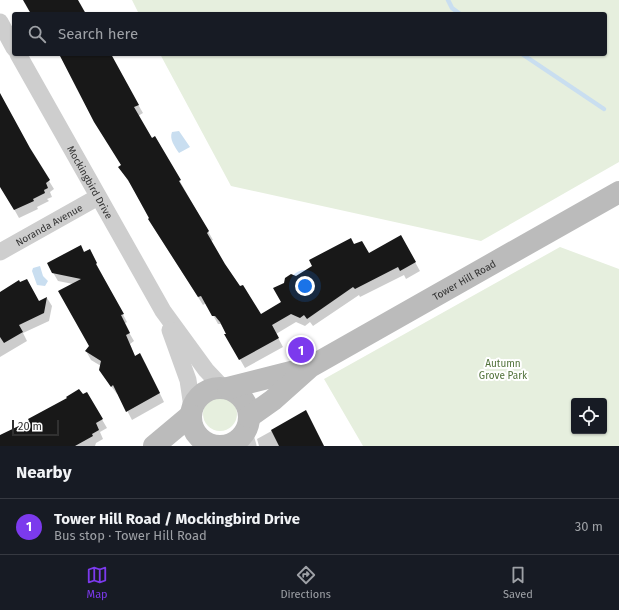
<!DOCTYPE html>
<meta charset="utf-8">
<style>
:root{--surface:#171b24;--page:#20242c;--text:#f1f3f6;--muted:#9ea1a6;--line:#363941;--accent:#7c3aed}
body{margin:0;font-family:"Fira Sans",sans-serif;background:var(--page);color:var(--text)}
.controls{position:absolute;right:12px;bottom:12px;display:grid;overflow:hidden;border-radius:4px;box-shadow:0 1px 3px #0004}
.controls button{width:36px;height:36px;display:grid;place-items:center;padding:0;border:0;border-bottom:1px solid var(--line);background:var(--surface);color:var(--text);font:20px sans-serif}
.scale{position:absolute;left:12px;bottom:10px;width:47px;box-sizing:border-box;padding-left:4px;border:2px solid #313131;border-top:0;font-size:11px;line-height:14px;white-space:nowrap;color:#313131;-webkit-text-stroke:3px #fff;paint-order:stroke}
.you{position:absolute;left:305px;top:286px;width:14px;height:14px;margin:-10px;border:3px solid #fff;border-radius:50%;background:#1a73e8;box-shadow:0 0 0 6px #1a73e833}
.badge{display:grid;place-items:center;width:26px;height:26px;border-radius:50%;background:var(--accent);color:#fff;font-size:13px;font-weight:700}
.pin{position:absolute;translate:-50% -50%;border:2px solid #fff;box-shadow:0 1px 4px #0006}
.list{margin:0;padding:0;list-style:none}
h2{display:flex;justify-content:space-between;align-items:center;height:52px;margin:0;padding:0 16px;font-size:17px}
h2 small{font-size:13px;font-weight:400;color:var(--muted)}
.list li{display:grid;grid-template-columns:26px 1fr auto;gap:12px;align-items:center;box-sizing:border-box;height:56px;padding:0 16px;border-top:1px solid var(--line)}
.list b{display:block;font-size:15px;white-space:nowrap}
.list p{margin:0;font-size:13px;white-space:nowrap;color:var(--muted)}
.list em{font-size:13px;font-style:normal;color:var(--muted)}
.icon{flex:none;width:22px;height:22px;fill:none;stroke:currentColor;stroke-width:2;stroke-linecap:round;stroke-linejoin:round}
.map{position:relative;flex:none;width:619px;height:446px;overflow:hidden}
.search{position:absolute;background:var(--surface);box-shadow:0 1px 3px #0004;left:12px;right:12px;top:12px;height:44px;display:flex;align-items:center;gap:10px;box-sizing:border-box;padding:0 14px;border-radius:4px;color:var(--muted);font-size:15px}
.sheet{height:108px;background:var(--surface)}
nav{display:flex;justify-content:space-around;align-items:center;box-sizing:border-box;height:56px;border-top:1px solid var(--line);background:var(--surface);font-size:11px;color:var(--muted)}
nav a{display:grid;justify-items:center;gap:2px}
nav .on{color:var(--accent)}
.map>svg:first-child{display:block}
.green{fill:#e6efde;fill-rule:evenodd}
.water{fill:#c9def0}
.shadow{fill:#0003}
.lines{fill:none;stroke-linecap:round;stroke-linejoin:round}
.stream{stroke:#c9def0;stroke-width:4.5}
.building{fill:#181818}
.street{stroke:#cecece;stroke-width:17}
.secondary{stroke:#bbb;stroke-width:22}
.labels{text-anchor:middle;stroke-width:4;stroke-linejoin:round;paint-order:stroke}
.street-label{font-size:10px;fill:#313131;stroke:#fff}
.park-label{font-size:10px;fill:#507139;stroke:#fff}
</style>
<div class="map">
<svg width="619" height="446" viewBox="0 0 619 446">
<rect width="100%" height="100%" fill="#fff"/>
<g class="green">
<polygon points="132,0 619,0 619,162 481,241 231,186 160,54 605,54 605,14 139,14"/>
<path d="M560,247L619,269V446H363L324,379ZM574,401H604V431H574Z"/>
<circle cx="220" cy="414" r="17"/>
</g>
<g class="water">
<path d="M179,131L190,147L179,153C175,147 169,139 172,132Z"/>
<polygon points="40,266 43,276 48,281 45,286 37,285 32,271 33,268"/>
</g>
<g class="shadow">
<polygon points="59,54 109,54 143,113 138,116 152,139 155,137 213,240 211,241 224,264 261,315 283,302 296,277 354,246 369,254 405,244 420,271 406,279 404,275 360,297 359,295 313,326 310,322 305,326 296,322 276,334 283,347 245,368 226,335 227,334 224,328 221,324 218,324 206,303 203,305 154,228 133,188 119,167 123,165"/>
<polygon points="0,95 31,152 54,189 50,192 52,197 47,199 49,201 37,207 38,209 19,218 0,184"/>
<polygon points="89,250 127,322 124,324 134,341 130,344 135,356 145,363 164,402 132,420 118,393 117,394 105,378 101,366 91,360 86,351 90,346 73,284 58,281 48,264"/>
<polygon points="0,293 39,302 47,298 52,306 49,321 23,333 27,341 0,357"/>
<polygon points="87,394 107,428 100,432 103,439 96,443 95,446 0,446 0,436"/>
<polygon points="306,412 324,446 259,446 257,439"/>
</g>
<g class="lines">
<g class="stream">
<polyline points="448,0 452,8 460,14"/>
<polyline points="522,54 604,109"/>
</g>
</g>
<g class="building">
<polygon points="23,0 78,0 86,14 31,14"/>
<polygon points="59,54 111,54 139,105 134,107 152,138 155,136 181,180 179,181 209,231 207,233 225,264 240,286 243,285 261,314 281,302 273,288 284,283 285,278 291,274 296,276 312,266 309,260 351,238 354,244 362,241 369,253 401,235 416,262 400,271 398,267 355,289 353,287 307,319 304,315 300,318 291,314 272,325 279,338 239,360 224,334 226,334 220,322 215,316 212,316 201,296 198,297 148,219 149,218 128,180 118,167 121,165 94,122"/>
<polygon points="0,93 30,148 50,180 46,183 48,188 44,190 45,193 33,199 34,201 14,210 0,187"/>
<polygon points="81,245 84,252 90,249 97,263 96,264 124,314 121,315 130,333 126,335 135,356 140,353 160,393 126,412 113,385 111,387 99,370 101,361 85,351 89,346 58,291 81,279 52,273 47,263"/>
<polygon points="27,279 39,301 47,297 44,313 19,325 23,332 4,343 0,337 0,292 19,280 20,282"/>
<polygon points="79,389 83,394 87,392 103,419 96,423 99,430 92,434 93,436 75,446 0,446 0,435 29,421 28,419 67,398 66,397"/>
<polygon points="306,410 324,446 279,446 271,430"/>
</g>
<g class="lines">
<g class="street">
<polyline points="0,22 14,48"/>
<path id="s1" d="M18,54L163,311L206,370L223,388"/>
<path id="s2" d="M0,252L98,197"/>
<polyline points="170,330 188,380 192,407"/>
<polyline points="244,433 248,446"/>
</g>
<g class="secondary">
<circle cx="220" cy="417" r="29"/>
<polyline points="228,388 307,368"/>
<path id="s3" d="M249,417L273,400L310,367L619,192"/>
<polyline points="154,446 191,415"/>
</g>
</g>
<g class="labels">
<g class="street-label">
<text dy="4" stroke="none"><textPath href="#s1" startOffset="147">Mockingbird Drive</textPath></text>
<text dy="4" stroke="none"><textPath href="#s2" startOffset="56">Noranda Avenue</textPath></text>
<text dy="4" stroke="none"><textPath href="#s3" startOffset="256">Tower Hill Road</textPath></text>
</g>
<g class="park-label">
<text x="503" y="367">Autumn<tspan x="503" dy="12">Grove Park</tspan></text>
</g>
</g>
</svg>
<div class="controls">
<button><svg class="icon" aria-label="locate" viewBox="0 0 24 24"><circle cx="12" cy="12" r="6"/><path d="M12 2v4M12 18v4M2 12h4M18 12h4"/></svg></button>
</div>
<div class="scale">20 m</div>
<div class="you"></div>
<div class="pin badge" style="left:301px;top:350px">1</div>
<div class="search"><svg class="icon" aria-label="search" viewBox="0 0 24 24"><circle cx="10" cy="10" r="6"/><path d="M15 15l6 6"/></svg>Search here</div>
</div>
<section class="sheet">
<h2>Nearby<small></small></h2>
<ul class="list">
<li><span class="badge">1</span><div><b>Tower Hill Road / Mockingbird Drive</b><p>Bus stop · Tower Hill Road</p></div><em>30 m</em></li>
</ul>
</section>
<nav>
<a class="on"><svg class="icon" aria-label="map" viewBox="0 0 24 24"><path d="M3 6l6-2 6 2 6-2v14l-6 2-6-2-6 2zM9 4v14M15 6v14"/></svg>Map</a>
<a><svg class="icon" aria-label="directions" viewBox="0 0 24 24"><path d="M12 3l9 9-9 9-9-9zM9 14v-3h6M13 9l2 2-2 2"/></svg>Directions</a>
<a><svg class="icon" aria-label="saved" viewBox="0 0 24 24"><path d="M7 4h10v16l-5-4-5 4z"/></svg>Saved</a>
</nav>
